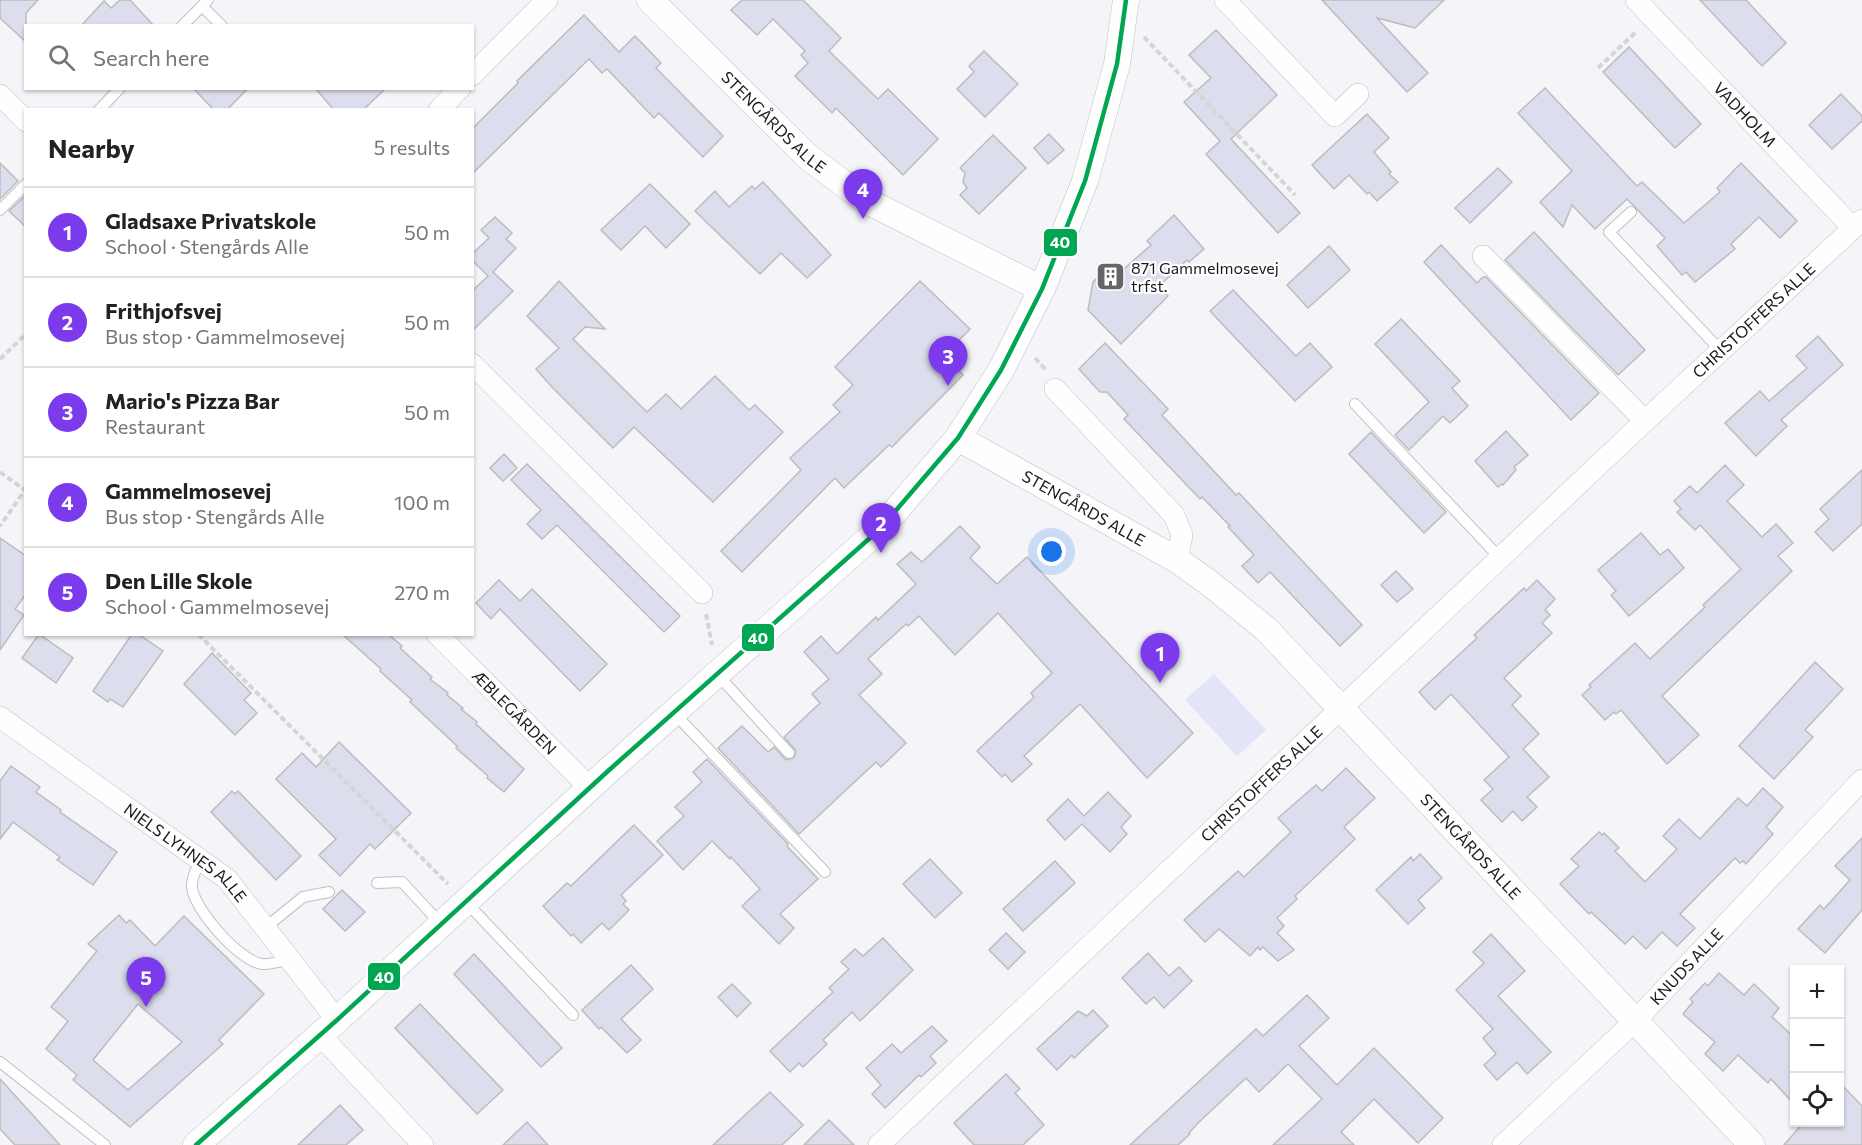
<!DOCTYPE html>
<meta charset="utf-8">
<style>
:root{--surface:#fff;--page:#f6f6f6;--text:#222;--muted:#767676;--line:#e0e0e0;--accent:#7c3aed}
body{margin:0;font-family:Commissioner,sans-serif;background:var(--page);color:var(--text)}
.controls{position:absolute;right:18px;bottom:18px;display:grid;overflow:hidden;border-radius:0px;box-shadow:0 2px 4px #0004}
.controls button{width:54px;height:54px;display:grid;place-items:center;padding:0;border:0;border-bottom:2px solid var(--line);background:var(--surface);color:var(--text);font:30px sans-serif}
.you{position:absolute;left:1052px;top:552px;width:21px;height:21px;margin:-15px;border:4px solid #fff;border-radius:50%;background:#1a73e8;box-shadow:0 0 0 9px #1a73e833}
.badge{display:grid;place-items:center;width:39px;height:39px;border-radius:50%;background:var(--accent);color:#fff;font-size:20px;font-weight:700}
.pin{position:absolute;translate:-50% -50px;filter:drop-shadow(0 2px 3px #0008)}
.pin::after{content:'';position:absolute;top:32px;width:21px;height:18px;background:inherit;clip-path:polygon(0 0,100% 0,50% 100%)}
.list{margin:0;padding:0;list-style:none}
h2{display:flex;justify-content:space-between;align-items:center;height:78px;margin:0;padding:0 24px;font-size:26px}
h2 small{font-size:20px;font-weight:400;color:var(--muted)}
.list li{display:grid;grid-template-columns:39px 1fr auto;gap:18px;align-items:center;box-sizing:border-box;height:90px;padding:0 24px;border-top:2px solid var(--line)}
.list b{display:block;font-size:22px;white-space:nowrap}
.list p{margin:0;font-size:20px;white-space:nowrap;color:var(--muted)}
.list em{font-size:20px;font-style:normal;color:var(--muted)}
.icon{flex:none;width:33px;height:33px;fill:none;stroke:currentColor;stroke-width:2;stroke-linecap:round;stroke-linejoin:round}
.map{position:relative;flex:none;width:1862px;height:1145px;overflow:hidden}
.search{position:absolute;background:var(--surface);box-shadow:0 2px 4px #0004;left:24px;top:24px;width:450px;height:66px;display:flex;align-items:center;gap:15px;box-sizing:border-box;padding:0 21px;border-radius:0px;color:var(--muted);font-size:22px}
.panel{position:absolute;background:var(--surface);box-shadow:0 2px 4px #0004;left:24px;top:108px;width:450px;height:528px;border-radius:0px}
.map>svg:first-child{display:block}
.green{fill:#e2e4f7}
.building{fill:#dddeed;stroke:#bcbcbe;stroke-width:1.5;fill-rule:evenodd}
.lines{fill:none;stroke-linecap:round;stroke-linejoin:round}
.service-casing{stroke:#c1c1c4;stroke-width:12}
.minor-casing{stroke:#c1c1c4;stroke-width:22}
.tertiary-casing{stroke:#c1c1c4;stroke-width:27}
.path{stroke:#d5d5d6;stroke-width:4;stroke-dasharray:6 3;stroke-linecap:butt}
.service{stroke:#fefefe;stroke-width:10}
.minor{stroke:#fefefe;stroke-width:21}
.tertiary{stroke:#fefefe;stroke-width:26}
.bus-1-casing{stroke:#fff;stroke-width:9}
.bus-1{stroke:#00a651;stroke-width:4.5}
.labels{text-anchor:middle;stroke-width:4.5;stroke-linejoin:round;paint-order:stroke}
.street-label{font-size:16px;fill:#19191b;stroke:#fff}
.poi-label{font-size:16px;fill:#19191b;stroke:#fff;text-anchor:start}
.line-badge{stroke:#fff;stroke-width:2}
.badge-label{font-size:16px;text-anchor:middle;font-weight:bold;fill:#fff}
</style>
<div class="map">
<svg width="1862" height="1145" viewBox="0 0 1862 1145">
<rect width="100%" height="100%" fill="#f5f5f9"/>
<polygon class="green" points="1214,674 1266,730 1237,756 1185,700"/>
<g class="building">
<polygon points="0,0 38,0 26,13 26,42 0,18"/>
<polygon points="120,0 130,0 154,26 81,26 104,1 111,8"/>
<polygon points="742,0 803,0 841,38 829,51 878,99 888,89 938,139 903,175 836,108 832,113 795,76 808,63 801,55 805,51 773,19 757,35 731,10"/>
<polygon points="1322,0 1444,0 1415,28 1377,18 1428,73 1407,92"/>
<polygon points="1700,0 1746,0 1786,43 1762,66"/>
<polygon points="584,15 619,52 635,36 661,63 656,68 723,136 703,157 659,113 654,118 607,69 602,73 589,59 472,174 472,129 518,83 517,81"/>
<polygon points="1216,30 1277,95 1231,139 1300,213 1278,233 1206,154 1220,141 1184,102 1211,78 1189,55"/>
<polygon points="1629,47 1701,124 1675,148 1603,72"/>
<polygon points="984,51 1018,84 985,117 957,89 974,72 969,66"/>
<polygon points="193,88 248,88 227,110 214,110"/>
<polygon points="315,88 386,88 363,110 334,110"/>
<polygon points="1545,88 1637,186 1642,182 1684,223 1720,192 1717,188 1741,163 1797,221 1780,238 1759,217 1731,244 1735,249 1695,282 1686,272 1682,275 1657,246 1665,238 1627,199 1595,229 1572,205 1563,227 1540,202 1572,171 1518,113"/>
<polygon points="1841,94 1862,116 1862,121 1832,149 1809,125"/>
<polygon points="1367,114 1389,138 1374,152 1391,172 1389,174 1398,182 1377,201 1369,192 1367,194 1349,175 1334,189 1312,165"/>
<polygon points="1049,134 1064,150 1048,164 1034,148"/>
<polygon points="993,135 1026,168 979,214 960,195 967,188 963,182 965,173 960,168"/>
<polygon points="0,163 18,181 0,199"/>
<polygon points="1498,168 1512,182 1470,223 1455,208"/>
<polygon points="763,182 831,255 807,278 781,253 760,274 695,211 715,191 729,207 752,186 755,189"/>
<polygon points="650,184 690,224 666,248 645,226 621,250 601,230"/>
<polygon points="26,195 26,227 9,211"/>
<polygon points="1174,215 1204,249 1189,262 1187,260 1159,286 1168,296 1121,344 1088,310 1093,282 1109,267 1117,275 1151,245 1147,241"/>
<polygon points="495,217 512,233 506,239 516,248 493,272 513,291 472,331 472,291 488,276 472,260 472,254 489,238 481,230"/>
<polygon points="1534,232 1645,350 1618,375 1505,260"/>
<polygon points="1441,245 1477,283 1483,277 1486,277 1599,393 1571,420 1424,262"/>
<polygon points="1329,246 1350,270 1308,308 1287,285"/>
<polygon points="559,281 605,329 585,327 573,339 647,412 666,394 681,409 715,376 749,410 755,405 783,432 713,502 634,427 613,448 552,387 536,369 559,348 527,316"/>
<polygon points="920,281 970,329 944,355 963,375 892,447 889,445 844,488 835,478 742,572 721,551 801,470 790,458 840,412 833,405 853,385 835,367"/>
<polygon points="1233,290 1296,356 1310,343 1332,367 1295,401 1210,311"/>
<polygon points="1401,319 1460,381 1452,388 1468,406 1450,423 1443,416 1409,450 1395,435 1429,402 1375,344"/>
<polygon points="1818,336 1843,365 1781,420 1787,426 1756,456 1725,423 1760,391 1769,401 1807,368 1796,356"/>
<polygon points="1105,343 1168,409 1162,415 1236,495 1239,493 1362,625 1340,646 1270,572 1258,583 1242,566 1254,555 1228,527 1230,526 1202,497 1200,499 1124,419 1128,415 1107,392 1100,392 1079,369"/>
<polygon points="1506,431 1528,455 1514,467 1516,470 1503,485 1502,484 1498,487 1475,461"/>
<polygon points="1371,432 1446,512 1424,533 1349,454"/>
<polygon points="504,454 517,468 503,481 490,468"/>
<polygon points="527,464 680,616 664,632 557,525 542,539 527,524 541,510 511,480"/>
<polygon points="1725,465 1744,485 1727,501 1762,537 1776,524 1793,543 1778,556 1792,571 1662,696 1699,735 1667,764 1621,710 1616,714 1614,712 1605,720 1582,695 1591,687 1589,685 1635,643 1650,659 1705,607 1703,605 1741,569 1700,525 1695,530 1677,512 1681,509 1674,501 1690,486 1697,493"/>
<polygon points="1862,470 1862,524 1833,551 1815,532 1829,519 1820,509"/>
<polygon points="960,526 980,547 970,558 997,584 1027,557 1193,733 1147,778 1080,704 1024,756 1032,764 1012,782 1005,774 1002,777 977,751 1034,697 1031,693 1052,673 998,613 955,655 919,616 908,626 906,624 868,659 882,674 859,695 906,743 881,767 876,762 799,834 718,748 742,726 768,752 774,747 786,760 794,758 796,751 784,737 820,703 812,694 829,679 804,652 821,636 837,654 876,617 878,620 916,584 897,564 911,552 922,562"/>
<polygon points="1641,533 1660,555 1668,549 1684,568 1629,616 1611,595 1616,591 1598,570"/>
<polygon points="0,538 26,556 26,594 15,609 24,615 0,650"/>
<polygon points="1396,571 1413,589 1397,602 1381,585"/>
<polygon points="499,580 520,601 532,589 607,664 580,691 500,609 491,619 476,603"/>
<polygon points="1537,580 1555,599 1545,610 1550,615 1542,623 1552,633 1504,678 1521,696 1512,705 1539,734 1523,749 1549,777 1527,797 1537,807 1522,821 1513,811 1502,822 1481,800 1493,789 1484,780 1509,757 1451,694 1435,710 1419,692 1477,638 1474,635 1524,588 1526,591"/>
<polygon points="39,634 73,658 56,683 22,658"/>
<polygon points="132,634 138,634 163,651 123,707 110,699 108,702 93,691"/>
<polygon points="342,634 388,634 402,646 400,648 432,677 430,679 448,693 447,695 463,708 461,709 477,722 476,724 524,769 504,792 487,778 488,776 456,748 457,746 410,702 412,700 380,671 381,669"/>
<polygon points="212,653 251,693 244,700 257,713 235,735 184,684"/>
<polygon points="1815,662 1843,689 1805,730 1813,737 1774,779 1739,746"/>
<polygon points="339,742 411,813 375,849 370,844 340,876 319,855 336,839 276,779 302,753 316,767"/>
<polygon points="707,759 788,844 787,846 818,879 780,914 794,928 779,944 742,906 760,889 731,857 730,859 712,841 683,870 657,841 684,816 675,807 702,782 693,772"/>
<polygon points="11,766 40,787 36,792 61,810 60,812 117,852 93,885 57,860 60,857 13,822 0,839 0,781"/>
<polygon points="1346,768 1375,798 1344,827 1355,839 1295,896 1297,899 1277,918 1284,926 1277,933 1294,950 1278,961 1263,947 1260,950 1258,947 1250,956 1219,929 1205,942 1184,920 1238,871 1244,877 1291,832 1278,818 1316,785 1322,791"/>
<polygon points="1763,788 1783,807 1766,827 1773,834 1746,864 1743,861 1740,863 1735,858 1680,914 1695,928 1677,946 1662,932 1646,949 1633,936 1625,944 1591,912 1589,914 1560,884 1579,866 1571,859 1599,832 1602,835 1604,833 1619,848 1615,851 1645,882 1677,849 1663,836 1679,819 1700,839 1738,798 1747,806"/>
<polygon points="232,791 235,794 238,791 301,856 276,880 211,812"/>
<polygon points="1108,792 1131,816 1121,827 1127,834 1110,852 1082,824 1065,840 1047,820 1068,799 1084,816"/>
<polygon points="634,825 663,855 621,895 626,901 623,904 629,910 609,930 602,923 581,943 573,934 571,936 543,906 567,883 571,886"/>
<polygon points="1862,838 1862,910 1825,953 1798,929 1820,905 1824,909 1850,880 1835,866"/>
<polygon points="1420,854 1442,878 1418,900 1425,908 1408,924 1376,890 1411,857 1413,861"/>
<polygon points="930,859 962,893 935,918 903,884"/>
<polygon points="1055,861 1075,883 1023,931 1003,909"/>
<polygon points="342,890 365,912 345,931 323,909"/>
<path d="M119,915L126,923L130,920L155,946L184,916L264,994L219,1040L223,1044L130,1127L73,1080L77,1075L46,1049L68,1021L51,1007L97,951L88,944ZM138,1004L182,1042L128,1090L93,1060Z"/>
<polygon points="1006,933 1025,952 1008,969 989,950"/>
<polygon points="1491,934 1525,971 1498,996 1551,1052 1527,1074 1517,1062 1497,1080 1484,1065 1496,1054 1483,1038 1493,1029 1456,990 1484,963 1473,952"/>
<polygon points="883,938 913,970 860,1021 852,1012 823,1040 827,1044 803,1067 799,1063 790,1072 770,1051 833,992 829,988 849,969 841,962 855,949 863,956"/>
<polygon points="1148,953 1169,976 1179,967 1192,981 1164,1008 1154,997 1146,1004 1122,978"/>
<polygon points="474,954 562,1048 541,1067 454,974"/>
<polygon points="631,965 653,989 621,1019 641,1040 627,1053 601,1027 599,1029 582,1010"/>
<polygon points="1719,973 1744,995 1754,984 1779,1008 1772,1017 1794,1037 1794,1104 1771,1079 1768,1083 1738,1055 1723,1071 1705,1054 1715,1042 1683,1014 1693,1002 1690,999 1705,983 1708,986"/>
<polygon points="732,984 751,1003 737,1017 718,997"/>
<polygon points="1307,995 1329,1018 1299,1046 1337,1085 1374,1048 1443,1118 1418,1143 1374,1099 1341,1132 1354,1145 1273,1145 1322,1099 1288,1064 1259,1092 1246,1078 1198,1123 1189,1133 1190,1134 1178,1145 1130,1145 1256,1029 1263,1036"/>
<polygon points="420,1004 503,1090 477,1114 395,1028"/>
<polygon points="1093,1010 1108,1026 1074,1058 1072,1055 1057,1070 1037,1049 1078,1011 1087,1016"/>
<polygon points="932,1026 947,1041 930,1056 936,1063 921,1077 919,1075 885,1108 872,1094 881,1085 866,1068 892,1044 901,1053"/>
<polygon points="1006,1074 1020,1089 1015,1093 1044,1125 1023,1145 974,1145 954,1123"/>
<polygon points="0,1079 60,1145 15,1145 0,1129"/>
<polygon points="1839,1082 1862,1106 1862,1145 1784,1145 1804,1122 1839,1122"/>
<polygon points="770,1092 803,1125 782,1145 713,1145"/>
<polygon points="340,1105 363,1130 346,1145 298,1145"/>
<polygon points="829,1120 854,1145 804,1145"/>
<polygon points="527,1122 548,1145 503,1145"/>
</g>
<g class="lines">
<defs>
<g id="service">
<polyline points="202,6 222,26"/>
<polyline points="182,26 208,0"/>
<polyline points="99,110 120,88"/>
<polyline points="0,210 26,184"/>
<polyline points="1631,212 1609,232 1721,351"/>
<polyline points="1355,404 1500,558"/>
<polyline points="717,674 789,753"/>
<polyline points="674,713 825,872"/>
<path d="M200,860C197,868 191,878 192,887C193,908 240,962 262,964C270,965 281,961 289,959"/>
<polyline points="377,883 402,882 441,924"/>
<polyline points="466,902 573,1015"/>
<polyline points="265,928 303,897 329,892"/>
<polyline points="0,1062 105,1145"/>
</g>
<g id="minor">
<polyline points="1225,0 1335,116 1358,94"/>
<path id="s1" d="M1636,0L1853,228"/>
<polyline points="472,75 547,0"/>
<polyline points="0,95 26,121"/>
<polyline points="439,110 460,88"/>
<polyline points="1483,256 1645,421"/>
<polyline points="472,364 702,593"/>
<polyline points="1055,389 1174,515 1182,535 1177,560"/>
<path id="s2" d="M437,634L590,788"/>
<path id="s3" d="M0,717L227,879L337,1020"/>
<polyline points="320,1035 423,1145"/>
<path id="s4" d="M879,1145L1645,421L1862,220"/>
<path id="s5" d="M1503,1145L1635,1021L1862,780"/>
</g>
<g id="tertiary">
<path id="s6" d="M650,0L808,157L867,201L1042,289"/>
<path id="s7" d="M958,438L1177,560L1208,582L1266,629L1752,1145"/>
<polyline points="196,1145 337,1020 608,771 880,529 958,438 1001,370 1042,289 1085,181 1117,64 1126,0"/>
</g>
</defs>
<use href="#service" class="service-casing"/>
<use href="#minor" class="minor-casing"/>
<use href="#tertiary" class="tertiary-casing"/>
<g class="path">
<polyline points="1144,37 1295,195"/>
<polyline points="1598,68 1637,31"/>
<polyline points="1035,358 1046,370"/>
<polyline points="0,359 26,334"/>
<polyline points="0,472 25,490 0,526"/>
<polyline points="706,614 712,645"/>
<polyline points="198,634 448,884"/>
</g>
<use href="#service" class="service"/>
<use href="#minor" class="minor"/>
<use href="#tertiary" class="tertiary"/>
<defs>
<polyline id="bus-1" points="196,1145 337,1020 608,771 880,529 958,438 1001,370 1042,289 1085,181 1117,64 1126,0"/>
</defs>
<use href="#bus-1" class="bus-1-casing"/>
<use href="#bus-1" class="bus-1"/>
</g>
<defs>
<symbol id="building-square" viewBox="-11 -11 22 22"><rect x="-9" y="-9" width="18" height="18" rx="4" fill="#666669" stroke="#fff"/><path d="M-4-6H4V6H1V3H-1V6H-4ZM-2.5-4.3h1.7v1.8h-1.7ZM.8-4.3h1.7v1.8H.8ZM-2.5-1h1.7V.8h-1.7ZM.8-1h1.7V.8H.8Z" fill="#fff"/></symbol>
</defs>
<g fill-rule="evenodd">
<use href="#building-square" x="1094" y="260" width="33" height="33"/>
</g>
<g class="labels">
<g class="street-label">
<text dy="6" stroke="none"><textPath href="#s1" startOffset="158">VADHOLM</textPath></text>
<text dy="6" stroke="none"><textPath href="#s6" startOffset="174">STENGÅRDS ALLE</textPath></text>
<text dy="6" stroke="none"><textPath href="#s4" startOffset="1202">CHRISTOFFERS ALLE</textPath></text>
<text dy="6" stroke="none"><textPath href="#s7" startOffset="144">STENGÅRDS ALLE</textPath></text>
<text dy="6" stroke="none"><textPath href="#s2" startOffset="110">ÆBLEGÅRDEN</textPath></text>
<text dy="6" stroke="none"><textPath href="#s4" startOffset="526">CHRISTOFFERS ALLE</textPath></text>
<text dy="6" stroke="none"><textPath href="#s7" startOffset="662">STENGÅRDS ALLE</textPath></text>
<text dy="6" stroke="none"><textPath href="#s3" startOffset="230">NIELS LYHNES ALLE</textPath></text>
<text dy="6" stroke="none"><textPath href="#s5" startOffset="256">KNUDS ALLE</textPath></text>
</g>
<g class="poi-label">
<text x="1131" y="274">871 Gammelmosevej<tspan x="1131" dy="18">trfst.</tspan></text>
</g>
</g>
<g class="line-badge">
<rect x="1043" y="228" width="35" height="29" rx="6" fill="#00a651"/>
<rect x="741" y="623" width="34" height="29" rx="6" fill="#00a651"/>
<rect x="367" y="962" width="34" height="29" rx="6" fill="#00a651"/>
</g>
<g class="badge-label">
<text x="1060" y="248">40</text>
<text x="758" y="644">40</text>
<text x="384" y="983">40</text>
</g>
</svg>
<div class="controls">
<button>+</button>
<button>−</button>
<button><svg class="icon" aria-label="locate" viewBox="0 0 24 24"><circle cx="12" cy="12" r="6"/><path d="M12 2v4M12 18v4M2 12h4M18 12h4"/></svg></button>
</div>
<div class="you"></div>
<div class="pin badge" style="left:1160px;top:683px">1</div>
<div class="pin badge" style="left:881px;top:553px">2</div>
<div class="pin badge" style="left:948px;top:386px">3</div>
<div class="pin badge" style="left:863px;top:219px">4</div>
<div class="pin badge" style="left:146px;top:1007px">5</div>
<div class="search"><svg class="icon" aria-label="search" viewBox="0 0 24 24"><circle cx="10" cy="10" r="6"/><path d="M15 15l6 6"/></svg>Search here</div>
<section class="panel">
<h2>Nearby<small>5 results</small></h2>
<ul class="list">
<li><span class="badge">1</span><div><b>Gladsaxe Privatskole</b><p>School · Stengårds Alle</p></div><em>50 m</em></li>
<li><span class="badge">2</span><div><b>Frithjofsvej</b><p>Bus stop · Gammelmosevej</p></div><em>50 m</em></li>
<li><span class="badge">3</span><div><b>Mario's Pizza Bar</b><p>Restaurant</p></div><em>50 m</em></li>
<li><span class="badge">4</span><div><b>Gammelmosevej</b><p>Bus stop · Stengårds Alle</p></div><em>100 m</em></li>
<li><span class="badge">5</span><div><b>Den Lille Skole</b><p>School · Gammelmosevej</p></div><em>270 m</em></li>
</ul>
</section>
</div>
